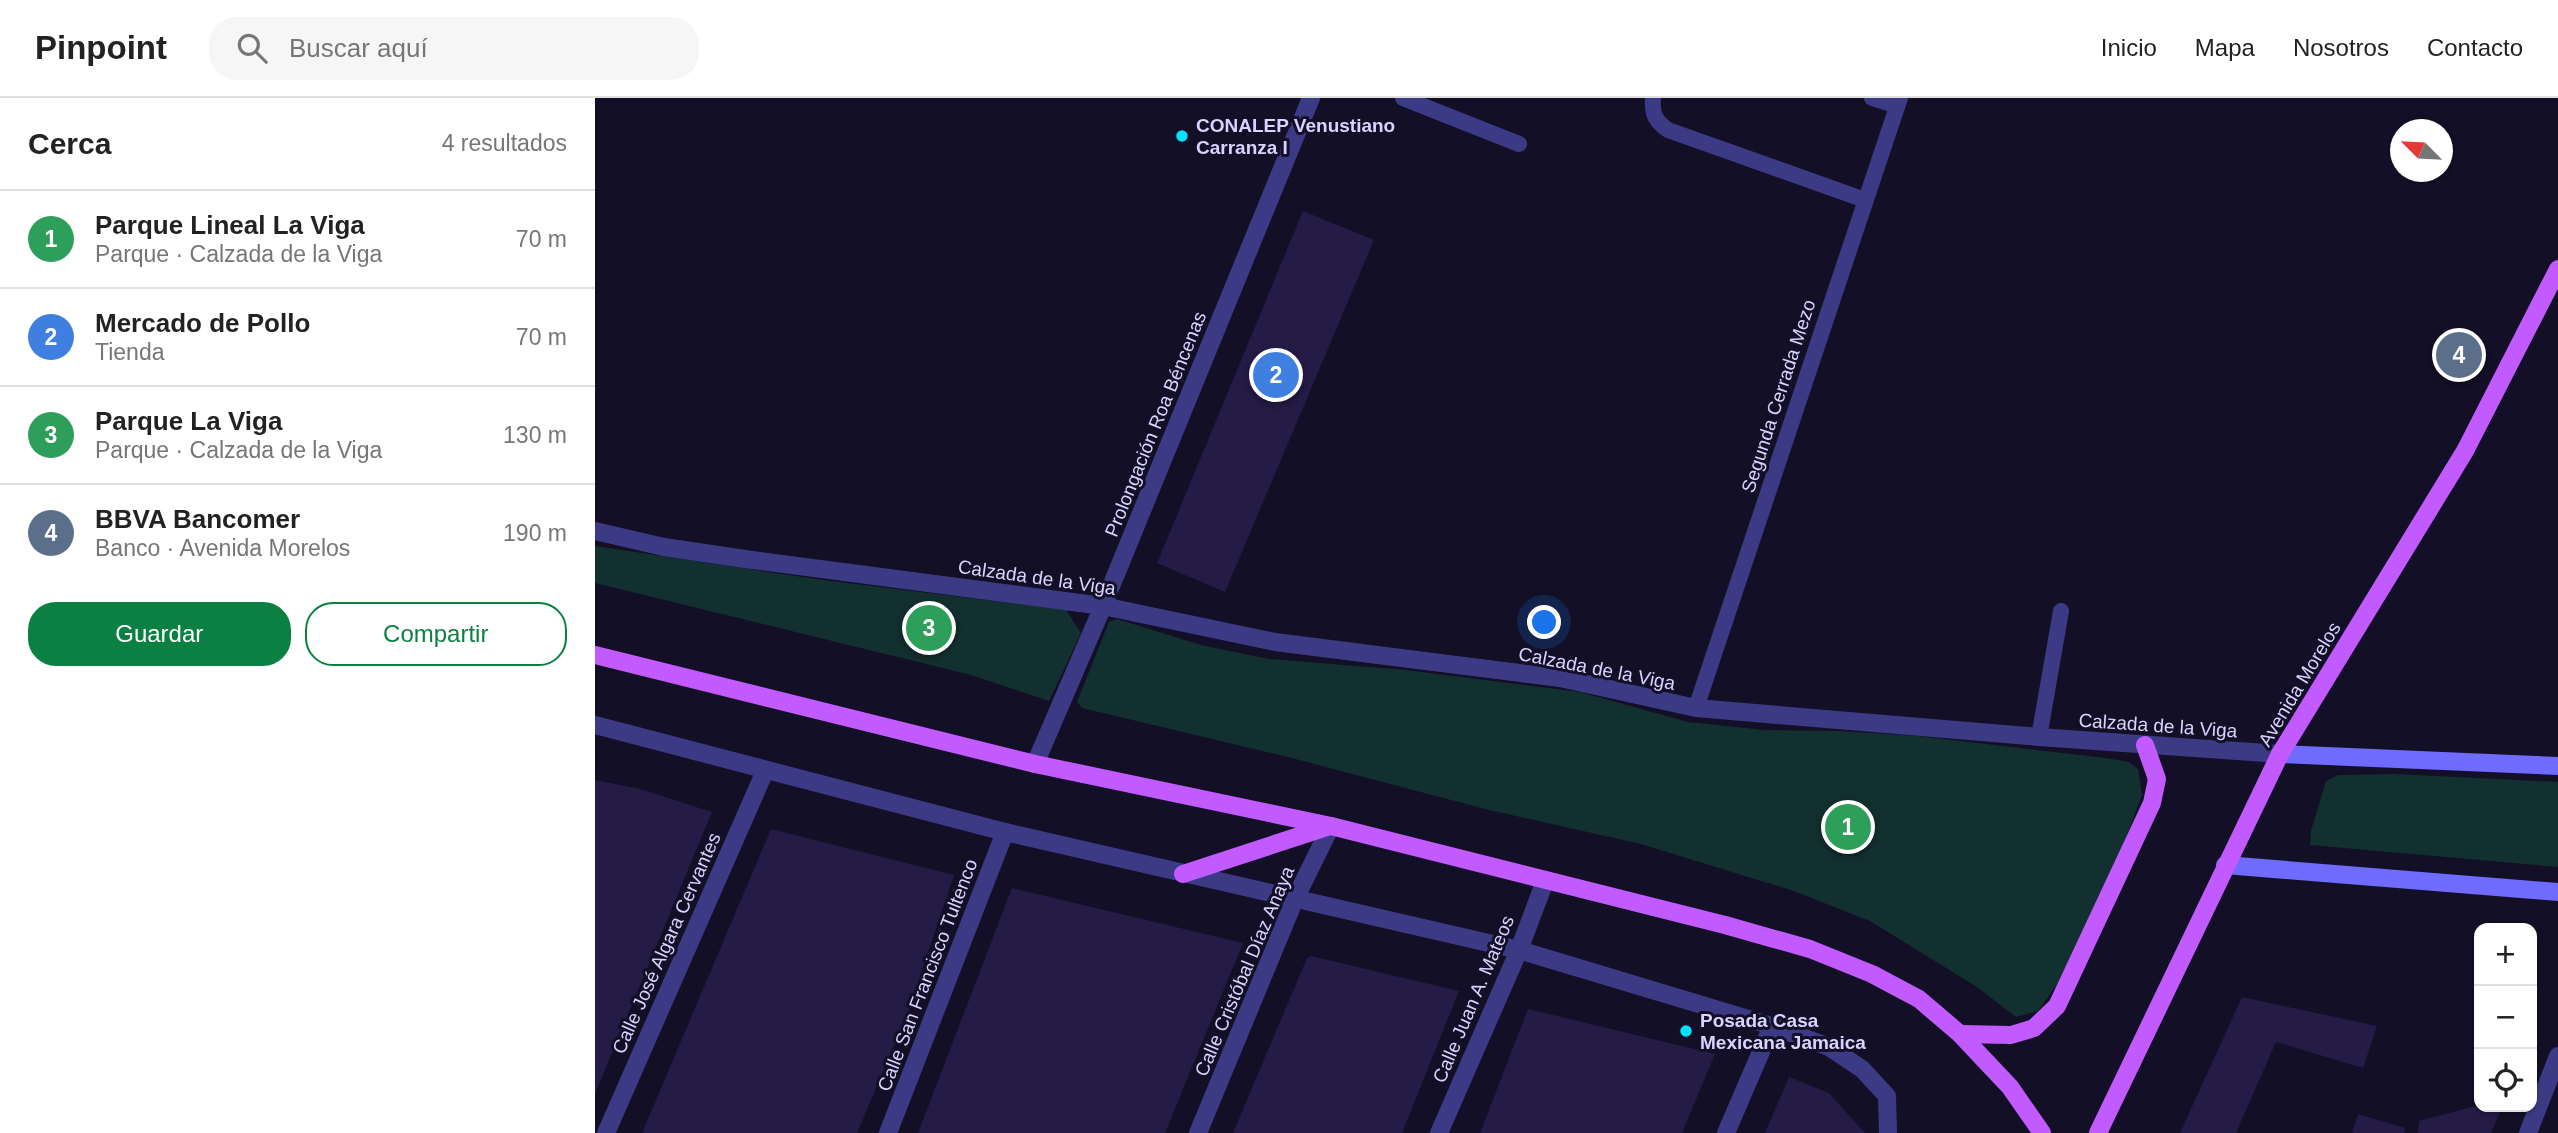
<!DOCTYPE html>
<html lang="es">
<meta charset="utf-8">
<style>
:root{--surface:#fff;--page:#f6f6f6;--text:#222;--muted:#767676;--line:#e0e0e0;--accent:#0b8043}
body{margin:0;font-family:Helvetica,sans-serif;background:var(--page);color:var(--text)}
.controls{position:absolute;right:21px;bottom:21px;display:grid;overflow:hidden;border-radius:14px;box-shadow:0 2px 5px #0004}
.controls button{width:63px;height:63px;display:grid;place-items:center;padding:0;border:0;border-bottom:2px solid var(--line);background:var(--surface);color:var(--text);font:35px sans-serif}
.compass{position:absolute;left:1795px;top:21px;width:63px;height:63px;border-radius:50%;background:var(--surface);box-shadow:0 2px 5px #0004;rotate:294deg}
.you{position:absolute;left:950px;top:525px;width:24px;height:24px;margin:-18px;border:5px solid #fff;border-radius:50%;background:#1a73e8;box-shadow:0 0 0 10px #1a73e833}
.badge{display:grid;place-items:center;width:46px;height:46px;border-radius:50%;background:var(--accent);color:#fff;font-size:23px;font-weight:700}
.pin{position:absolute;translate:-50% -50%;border:4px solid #fff;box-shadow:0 2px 7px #0006}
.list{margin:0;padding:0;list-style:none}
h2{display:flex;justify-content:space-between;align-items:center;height:91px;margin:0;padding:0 28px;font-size:30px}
h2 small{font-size:23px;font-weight:400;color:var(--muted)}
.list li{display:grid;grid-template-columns:46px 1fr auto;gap:21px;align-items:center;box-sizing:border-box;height:98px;padding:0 28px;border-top:2px solid var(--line)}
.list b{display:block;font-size:26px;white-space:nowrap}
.list p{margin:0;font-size:23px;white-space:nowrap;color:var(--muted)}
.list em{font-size:23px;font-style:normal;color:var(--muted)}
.actions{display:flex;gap:14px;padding:21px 28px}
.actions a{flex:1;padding:16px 0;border:2px solid var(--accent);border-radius:28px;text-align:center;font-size:24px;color:var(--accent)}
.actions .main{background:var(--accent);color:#fff}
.icon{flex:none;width:38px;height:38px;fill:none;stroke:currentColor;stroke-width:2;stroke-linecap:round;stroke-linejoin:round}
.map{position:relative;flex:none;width:1963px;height:1035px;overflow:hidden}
header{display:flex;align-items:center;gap:42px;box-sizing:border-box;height:98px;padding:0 35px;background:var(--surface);border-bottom:2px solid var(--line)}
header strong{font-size:33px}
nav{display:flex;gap:38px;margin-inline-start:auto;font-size:24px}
.search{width:490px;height:63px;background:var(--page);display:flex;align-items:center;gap:18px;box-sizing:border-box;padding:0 24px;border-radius:28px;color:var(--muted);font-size:26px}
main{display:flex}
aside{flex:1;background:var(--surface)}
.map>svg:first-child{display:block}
.green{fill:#12302f}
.building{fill:#241b47}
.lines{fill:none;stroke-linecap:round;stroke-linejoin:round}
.service{stroke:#3d3a85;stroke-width:16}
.minor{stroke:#3d3a85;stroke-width:18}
.tertiary{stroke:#3d3a85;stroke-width:18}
.secondary{stroke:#6f6bff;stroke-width:18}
.primary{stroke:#c25bff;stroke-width:18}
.poi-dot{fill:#00e5ff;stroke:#130f26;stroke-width:2.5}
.labels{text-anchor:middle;stroke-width:6;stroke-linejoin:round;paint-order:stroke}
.poi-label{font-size:19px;font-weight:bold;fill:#d9d4ff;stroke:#130f26;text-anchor:start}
.street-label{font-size:19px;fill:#d9d4ff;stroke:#130f26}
</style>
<header>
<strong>Pinpoint</strong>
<div class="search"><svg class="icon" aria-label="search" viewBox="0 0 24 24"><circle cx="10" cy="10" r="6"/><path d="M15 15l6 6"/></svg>Buscar aquí</div>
<nav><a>Inicio</a><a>Mapa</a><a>Nosotros</a><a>Contacto</a></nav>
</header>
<main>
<aside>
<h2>Cerca<small>4 resultados</small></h2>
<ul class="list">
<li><span class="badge" style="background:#2e9e5b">1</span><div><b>Parque Lineal La Viga</b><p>Parque · Calzada de la Viga</p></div><em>70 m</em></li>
<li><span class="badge" style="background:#3f7fe0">2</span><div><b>Mercado de Pollo</b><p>Tienda</p></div><em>70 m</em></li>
<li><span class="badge" style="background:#2e9e5b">3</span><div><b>Parque La Viga</b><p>Parque · Calzada de la Viga</p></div><em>130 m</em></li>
<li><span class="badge" style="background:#5c6f8a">4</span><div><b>BBVA Bancomer</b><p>Banco · Avenida Morelos</p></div><em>190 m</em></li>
</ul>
<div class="actions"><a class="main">Guardar</a><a>Compartir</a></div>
</aside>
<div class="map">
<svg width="1963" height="1035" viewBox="0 0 1963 1035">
<rect width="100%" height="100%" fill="#130f26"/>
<g class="green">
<polygon points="0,448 228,482 471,512 486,535 454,603 376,577 0,485"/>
<polygon points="522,521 606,547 674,561 811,572 985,594 1093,624 1169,632 1245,633 1322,638 1511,660 1534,664 1543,671 1547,697 1518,774 1473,871 1443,913 1421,919 1382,889 1275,823 1196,792 1046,746 894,712 689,658 487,610 482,604 514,524"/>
<polygon points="1801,676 1963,684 1963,769 1715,747 1716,733 1731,683 1743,677"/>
</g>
<g class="building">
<polygon points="708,113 779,142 630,494 562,465"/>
<polygon points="0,682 45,691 117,714 0,996"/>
<polygon points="176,731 359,777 312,917 289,971 262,1035 47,1035"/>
<polygon points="417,790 648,845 570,1035 323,1035"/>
<polygon points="716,858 864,893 807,1035 638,1035 712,860"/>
<polygon points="1647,899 1782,928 1768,970 1681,944 1641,1035 1585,1035"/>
<polygon points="933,911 1120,956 1087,1035 885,1035"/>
<polygon points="1194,979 1234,995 1270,1035 1170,1035"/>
<polygon points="1884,1007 1907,1009 1896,1035 1823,1035 1824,1023"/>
<polygon points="1763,1016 1810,1030 1809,1035 1757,1035"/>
</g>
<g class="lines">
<g class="service">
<polyline points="808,0 924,46"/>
<path d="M1058,0C1057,16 1060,23 1073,32L1270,102"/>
<polyline points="1277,0 1302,8"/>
<polyline points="1101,610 1305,0"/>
<polyline points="1444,639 1466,513"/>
</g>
<g class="minor">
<polyline points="0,433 69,449 150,461 508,508 680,544 965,580 1101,610 1444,639 1685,656"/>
<polyline points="440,666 508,508 716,0"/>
<polyline points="11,1035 170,673"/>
<polyline points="293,1035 410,734"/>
<polyline points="603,1035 700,801 736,728"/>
<polyline points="844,1035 924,852 950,783"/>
<polyline points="1131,1035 1177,928"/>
<polyline points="1933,1035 1963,958"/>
</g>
<polyline class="tertiary" points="0,627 410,734 924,852 1177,928 1234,949 1267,971 1292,998 1293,1035"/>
<g class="secondary">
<polyline points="1685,656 1963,668"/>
<polyline points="1630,767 1963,794"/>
</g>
<g class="primary">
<polyline points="0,557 440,666 736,728 1130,827 1215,851 1277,876 1324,901 1365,936 1415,989 1447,1035"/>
<polyline points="588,776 735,728"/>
<polyline points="1365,936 1416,937 1439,930 1462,908 1557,705 1562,681 1550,647"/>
<polyline points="1503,1035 1685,656 1870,353 1963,171"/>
</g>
</g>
<g class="poi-dot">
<circle cx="587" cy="38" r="7"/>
<circle cx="1091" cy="933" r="7"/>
</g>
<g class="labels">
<g class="poi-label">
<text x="601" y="34">CONALEP Venustiano<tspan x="601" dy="22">Carranza I</tspan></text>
<text x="1105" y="929">Posada Casa<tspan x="1105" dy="22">Mexicana Jamaica</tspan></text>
</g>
<g class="street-label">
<text transform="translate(1183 298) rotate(-72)" y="7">Segunda Cerrada Mezo</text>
<text transform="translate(560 326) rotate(-68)" y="7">Prolongación Roa Béncenas</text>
<text transform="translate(442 479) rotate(8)" y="7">Calzada de la Viga</text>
<text transform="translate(1002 570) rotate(11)" y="7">Calzada de la Viga</text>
<text transform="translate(1704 586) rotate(-59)" y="7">Avenida Morelos</text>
<text transform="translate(1563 627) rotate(4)" y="7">Calzada de la Viga</text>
<text transform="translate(71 845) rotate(-66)" y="7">Calle José Algara Cervantes</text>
<text transform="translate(649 873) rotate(-67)" y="7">Calle Cristóbal Díaz Anaya</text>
<text transform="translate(332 877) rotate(-69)" y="7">Calle San Francisco Tultenco</text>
<text transform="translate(878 901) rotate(-67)" y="7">Calle Juan A. Mateos</text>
</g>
</g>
</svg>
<div class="controls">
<button>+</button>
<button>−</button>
<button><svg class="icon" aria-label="locate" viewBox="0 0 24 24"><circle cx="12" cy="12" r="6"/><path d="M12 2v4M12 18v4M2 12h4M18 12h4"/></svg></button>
</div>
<svg class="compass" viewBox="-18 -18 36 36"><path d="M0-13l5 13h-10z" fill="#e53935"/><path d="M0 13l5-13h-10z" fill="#767676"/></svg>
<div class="you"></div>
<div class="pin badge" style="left:1253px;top:729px;background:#2e9e5b">1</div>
<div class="pin badge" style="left:681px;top:277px;background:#3f7fe0">2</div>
<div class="pin badge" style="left:334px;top:530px;background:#2e9e5b">3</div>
<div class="pin badge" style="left:1864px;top:257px;background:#5c6f8a">4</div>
</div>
</main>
